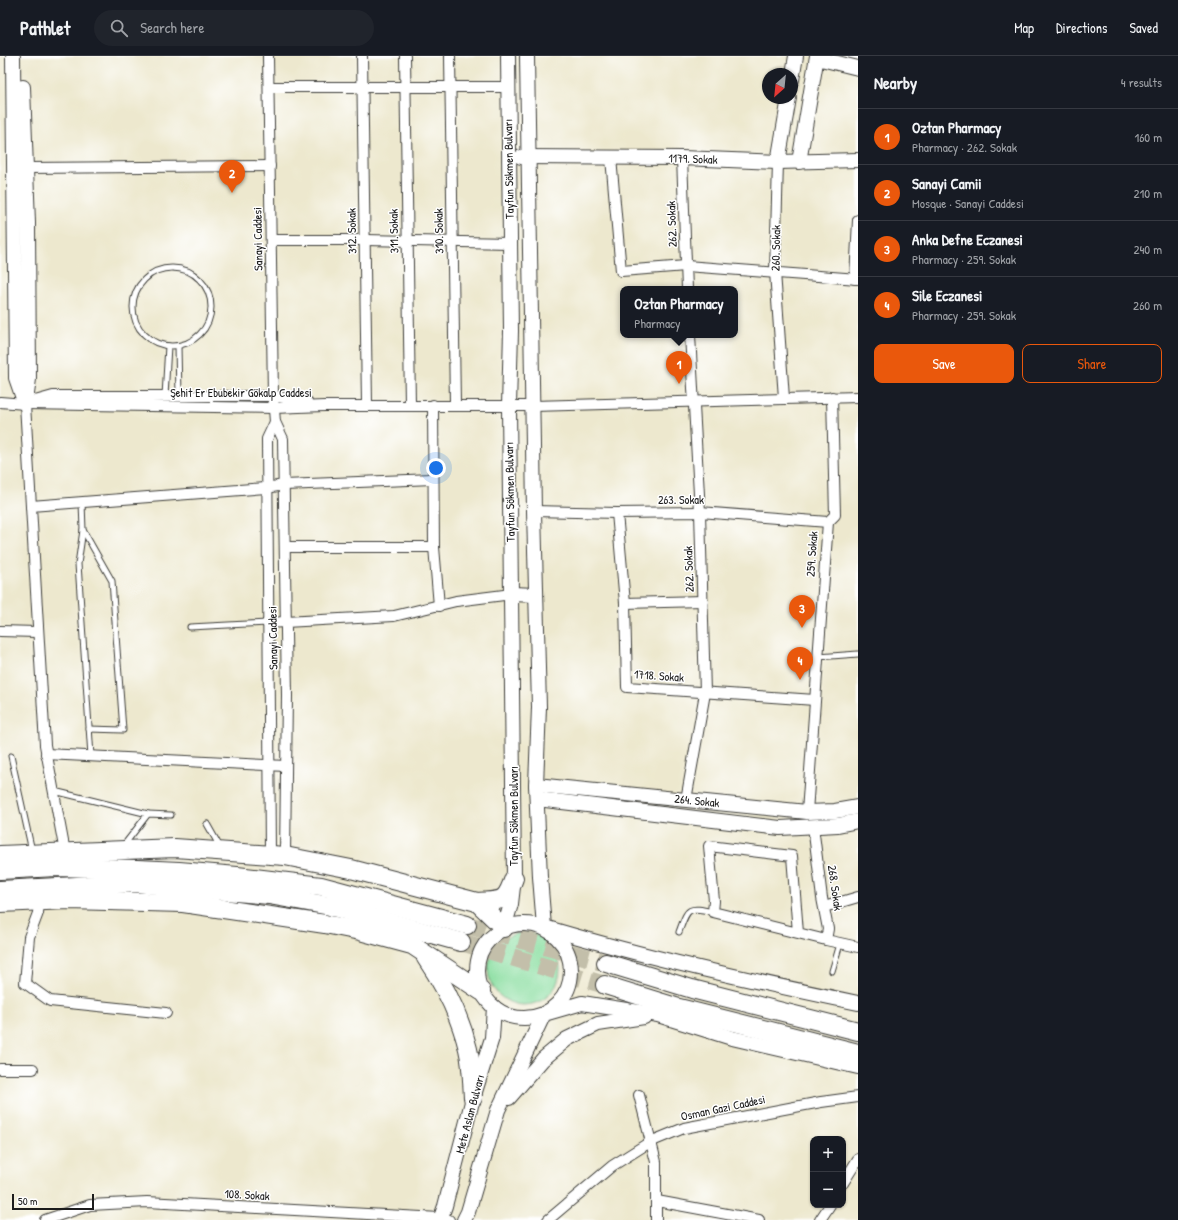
<!DOCTYPE html>
<meta charset="utf-8">
<style>
:root{--surface:#171b24;--page:#20242c;--text:#f1f3f6;--muted:#9ea1a6;--line:#363941;--accent:#ea580c}
body{margin:0;font-family:"Patrick Hand",sans-serif;background:var(--page);color:var(--text)}
.controls{position:absolute;right:12px;bottom:12px;display:grid;overflow:hidden;border-radius:8px;box-shadow:0 1px 3px #0004}
.controls button{width:36px;height:36px;display:grid;place-items:center;padding:0;border:0;border-bottom:1px solid var(--line);background:var(--surface);color:var(--text);font:20px sans-serif}
.compass{position:absolute;left:762px;top:12px;width:36px;height:36px;border-radius:50%;background:var(--surface);box-shadow:0 1px 3px #0004;rotate:207deg}
.scale{position:absolute;left:12px;bottom:10px;width:82px;box-sizing:border-box;padding-left:4px;border:2px solid #1c1c1c;border-top:0;font-size:11px;line-height:14px;white-space:nowrap;color:#1c1c1c;-webkit-text-stroke:3px #fff;paint-order:stroke}
.you{position:absolute;left:436px;top:412px;width:14px;height:14px;margin:-10px;border:3px solid #fff;border-radius:50%;background:#1a73e8;box-shadow:0 0 0 6px #1a73e833}
.badge{display:grid;place-items:center;width:26px;height:26px;border-radius:50%;background:var(--accent);color:#fff;font-size:13px;font-weight:700}
.pin{position:absolute;translate:-50% -33px;filter:drop-shadow(0 1px 2px #0008)}
.pin::after{content:'';position:absolute;top:21px;width:14px;height:12px;background:inherit;clip-path:polygon(0 0,100% 0,50% 100%)}
.popup{position:absolute;left:620px;top:230px;width:118px;height:52px;box-sizing:border-box;display:grid;place-content:center;border-radius:8px;background:var(--surface);filter:drop-shadow(0 1px 3px #0005);font-size:13px;white-space:nowrap;color:var(--muted)}
.popup b{font-size:15px;color:var(--text)}
.popup::after{content:'';position:absolute;left:50%;top:100%;margin-left:-8px;border:8px solid transparent;border-top-color:var(--surface)}
.list{margin:0;padding:0;list-style:none}
h2{display:flex;justify-content:space-between;align-items:center;height:52px;margin:0;padding:0 16px;font-size:17px}
h2 small{font-size:13px;font-weight:400;color:var(--muted)}
.list li{display:grid;grid-template-columns:26px 1fr auto;gap:12px;align-items:center;box-sizing:border-box;height:56px;padding:0 16px;border-top:1px solid var(--line)}
.list b{display:block;font-size:15px;white-space:nowrap}
.list p{margin:0;font-size:13px;white-space:nowrap;color:var(--muted)}
.list em{font-size:13px;font-style:normal;color:var(--muted)}
.actions{display:flex;gap:8px;padding:12px 16px}
.actions a{flex:1;padding:9px 0;border:1px solid var(--accent);border-radius:8px;text-align:center;font-size:14px;color:var(--accent)}
.actions .main{background:var(--accent);color:#fff}
.icon{flex:none;width:22px;height:22px;fill:none;stroke:currentColor;stroke-width:2;stroke-linecap:round;stroke-linejoin:round}
.map{position:relative;flex:none;width:858px;height:1164px;overflow:hidden}
header{display:flex;align-items:center;gap:24px;box-sizing:border-box;height:56px;padding:0 20px;background:var(--surface);border-bottom:1px solid var(--line)}
header strong{font-size:19px}
nav{display:flex;gap:22px;margin-inline-start:auto;font-size:14px}
.search{width:280px;height:36px;background:var(--page);display:flex;align-items:center;gap:10px;box-sizing:border-box;padding:0 14px;border-radius:22px;color:var(--muted);font-size:15px}
main{display:flex}
aside{flex:1;background:var(--surface)}
.map>svg:first-child{display:block}
.green{fill:#8adea0;stroke:#537d5e}
.lines{fill:none;stroke-linecap:round;stroke-linejoin:round}
.highway-tunnel{stroke:#c3bfaa;stroke-width:18;stroke-dasharray:18 9;stroke-linecap:butt}
.lane-casing{stroke:#3b3b37;stroke-width:7}
.street-casing{stroke:#3b3b37;stroke-width:12}
.secondary-casing{stroke:#3b3b37;stroke-width:16}
.highway-casing{stroke:#3b3b37;stroke-width:20}
.lane{stroke:#fff;stroke-width:5}
.street{stroke:#fff;stroke-width:10}
.secondary{stroke:#fff;stroke-width:14}
.highway{stroke:#fff;stroke-width:18}
.labels{text-anchor:middle;stroke-width:3;stroke-linejoin:round;paint-order:stroke}
.street-label{font-size:12px;fill:#1c1c1c;stroke:#fff}
</style>
<header>
<strong>Pathlet</strong>
<div class="search"><svg class="icon" aria-label="search" viewBox="0 0 24 24"><circle cx="10" cy="10" r="6"/><path d="M15 15l6 6"/></svg>Search here</div>
<nav><a>Map</a><a>Directions</a><a>Saved</a></nav>
</header>
<main>
<div class="map">
<svg width="858" height="1164" viewBox="0 0 858 1164">
<rect width="100%" height="100%" fill="#fff"/>
<filter id="ink" filterUnits="userSpaceOnUse"><feTurbulence type="fractalNoise" baseFrequency=".025" numOctaves="2"/><feDisplacementMap in="SourceGraphic" scale="8" xChannelSelector="R" yChannelSelector="G"/><feConvolveMatrix kernelMatrix="1 2 1 2 8 2 1 2 1" color-interpolation-filters="sRGB"/></filter>
<filter id="wash" filterUnits="userSpaceOnUse"><feTurbulence type="fractalNoise" baseFrequency=".012" numOctaves="4" result="noise"/><feDisplacementMap in="SourceGraphic" scale="16" xChannelSelector="R" yChannelSelector="G"/><feGaussianBlur stdDeviation="0.9" result="paint"/><feColorMatrix in="noise" values="0 0 0 0 0 0 0 0 0 0 0 0 0 0 0 0 0 1.4 0 .05"/><feComposite in="paint" operator="in"/></filter>
<g filter="url(#wash)">
<rect width="100%" height="100%" fill="#ede8ce"/>
<circle class="green" cx="524" cy="913" r="36"/>
</g>
<g filter="url(#ink)">
<g class="lines">
<g class="highway-tunnel">
<polyline points="467,869 606,907"/>
<polyline points="461,886 605,929"/>
</g>
<defs>
<g id="lane">
<circle cx="172" cy="251" r="39"/>
<polyline points="178,290 179,340"/>
<polyline points="165,340 168,290"/>
<polyline points="82,446 83,474 78,508 91,700"/>
<polyline points="83,474 112,525 123,674 89,673"/>
<polyline points="190,571 267,567"/>
<polyline points="818,601 858,598"/>
<polyline points="11,700 32,795"/>
<polyline points="54,735 148,758"/>
<polyline points="207,768 220,791"/>
<polyline points="124,789 148,758 171,759"/>
<path d="M679,876C688,852 687,850 713,856"/>
<polyline points="832,915 840,888"/>
</g>
<g id="street">
<polyline points="268,0 273,340 275,366 283,383 287,639 285,800"/>
<polyline points="362,0 367,349"/>
<polyline points="405,0 410,349"/>
<polyline points="450,0 455,349"/>
<polyline points="269,31 509,31"/>
<polyline points="611,102 621,215 686,210 858,223"/>
<polyline points="682,102 687,233"/>
<polyline points="778,106 775,216 784,342"/>
<polyline points="26,112 270,110"/>
<polyline points="271,184 365,184 510,187"/>
<polyline points="855,223 858,164"/>
<polyline points="35,345 53,340 273,340 307,346"/>
<polyline points="0,346 25,348 274,352 324,350 533,350 858,341"/>
<polyline points="25,348 45,689 65,796"/>
<polyline points="433,349 434,491 439,550"/>
<polyline points="31,450 266,432 284,429 433,423"/>
<polyline points="534,455 617,457 700,456 828,466"/>
<polyline points="617,457 625,547 627,631 815,644"/>
<polyline points="285,491 434,491"/>
<polyline points="625,547 703,545"/>
<polyline points="267,567 394,560 456,545 512,538"/>
<polyline points="0,575 37,576"/>
<polyline points="46,698 286,710"/>
<polyline points="686,744 705,637 700,456 690,279"/>
<polyline points="807,756 828,466 835,459 832,341"/>
<polyline points="813,770 822,842 828,873 826,884 858,891"/>
<polyline points="270,799 267,383 275,366"/>
<polyline points="39,846 38,857 29,881 25,927 50,945 166,957"/>
<polyline points="824,851 858,841"/>
<polyline points="798,877 792,800 709,790 714,845 713,856 826,884"/>
<polyline points="0,1013 33,1013"/>
<polyline points="639,1039 656,1106 656,1164"/>
<polyline points="843,1127 858,1103"/>
<polyline points="657,1145 759,1164"/>
<polyline points="45,1164 90,1149 147,1146 440,1162 449,1164"/>
<polyline points="548,1164 612,1110 650,1086 684,1072 821,1046 858,1041"/>
<polyline points="820,1164 830,1149"/>
</g>
<g id="secondary">
<polyline points="13,0 16,322 25,348"/>
<path d="M527,0L534,455L539,651L536,729L540,821L544,871C647,902 753,925 858,947"/>
<polyline points="817,2 858,12"/>
<polyline points="792,24 796,0"/>
<polyline points="23,31 28,167 29,323 26,345"/>
<polyline points="521,101 682,102 778,106 858,104"/>
<polyline points="778,106 789,42"/>
<polyline points="799,106 817,0"/>
<polyline points="512,538 536,539"/>
<polyline points="536,729 807,756 835,755 858,751"/>
<polyline points="537,743 780,772 838,769 858,765"/>
<circle cx="524" cy="915" r="47"/>
<polyline points="504,872 511,848 514,822 509,350 511,275 508,0"/>
<polyline points="509,1042 543,1003 567,983 598,968 644,961"/>
<polyline points="440,1164 445,1150 473,1042 492,982 494,951"/>
<polyline points="464,1164 468,1156 498,1054 544,958 582,947 658,959 732,982 858,1011"/>
</g>
<g id="highway">
<polyline points="0,799 175,792 285,800 351,813 477,846 504,872"/>
<polyline points="0,814 56,811 137,813 179,815 237,820 321,830 467,869"/>
<polyline points="0,834 135,827 269,839 330,850 461,886"/>
<path d="M477,846C503,844 505,847 514,822"/>
<polyline points="0,847 69,844 183,847 325,868 360,875 412,889 481,935"/>
<path d="M426,902C445,930 460,960 468,993C472,1009 472,1026 473,1042"/>
<polyline points="606,907 692,933 858,975"/>
<polyline points="605,929 679,952 858,997"/>
</g>
</defs>
<use href="#lane" class="lane-casing"/>
<use href="#street" class="street-casing"/>
<use href="#secondary" class="secondary-casing"/>
<use href="#highway" class="highway-casing"/>
<use href="#lane" class="lane"/>
<use href="#street" class="street"/>
<use href="#secondary" class="secondary"/>
<use href="#highway" class="highway"/>
</g>
</g>
<g class="labels">
<g class="street-label">
<text transform="translate(693 103) rotate(2)" y="4">1179. Sokak</text>
<text transform="translate(509 113) rotate(-91)" y="4">Tayfun Sökmen Bulvarı</text>
<text transform="translate(672 168) rotate(-92)" y="4">262. Sokak</text>
<text transform="translate(352 175) rotate(-91)" y="4">312. Sokak</text>
<text transform="translate(394 175) rotate(-91)" y="4">311. Sokak</text>
<text transform="translate(439 175) rotate(-91)" y="4">310. Sokak</text>
<text transform="translate(258 183) rotate(-91)" y="4">Sanayi Caddesi</text>
<text transform="translate(776 192) rotate(-89)" y="4">260. Sokak</text>
<text x="241" y="341">Şehit Er Ebubekir Gökalp Caddesi</text>
<text transform="translate(510 436) rotate(-91)" y="4">Tayfun Sökmen Bulvarı</text>
<text x="681" y="448">263. Sokak</text>
<text transform="translate(812 498) rotate(-86)" y="4">259. Sokak</text>
<text transform="translate(689 513) rotate(-92)" y="4">262. Sokak</text>
<text transform="translate(273 582) rotate(-91)" y="4">Sanayi Caddesi</text>
<text transform="translate(659 620) rotate(4)" y="4">1718. Sokak</text>
<text transform="translate(697 745) rotate(6)" y="4">264. Sokak</text>
<text transform="translate(514 760) rotate(-90)" y="4">Tayfun Sökmen Bulvarı</text>
<text transform="translate(835 832) rotate(82)" y="4">268. Sokak</text>
<text transform="translate(723 1052) rotate(-12)" y="4">Osman Gazi Caddesi</text>
<text transform="translate(470 1058) rotate(-75)" y="4">Mete Aslan Bulvarı</text>
<text transform="translate(247 1139) rotate(3)" y="4">108. Sokak</text>
</g>
</g>
</svg>
<div class="controls">
<button>+</button>
<button>−</button>
</div>
<svg class="compass" viewBox="-18 -18 36 36"><path d="M0-13l5 13h-10z" fill="#e53935"/><path d="M0 13l5-13h-10z" fill="#9ea1a6"/></svg>
<div class="scale">50 m</div>
<div class="you"></div>
<div class="pin badge" style="left:679px;top:328px">1</div>
<div class="popup"><b>Oztan Pharmacy</b>Pharmacy</div>
<div class="pin badge" style="left:232px;top:137px">2</div>
<div class="pin badge" style="left:802px;top:572px">3</div>
<div class="pin badge" style="left:800px;top:624px">4</div>
</div>
<aside>
<h2>Nearby<small>4 results</small></h2>
<ul class="list">
<li><span class="badge">1</span><div><b>Oztan Pharmacy</b><p>Pharmacy · 262. Sokak</p></div><em>160 m</em></li>
<li><span class="badge">2</span><div><b>Sanayi Camii</b><p>Mosque · Sanayi Caddesi</p></div><em>210 m</em></li>
<li><span class="badge">3</span><div><b>Anka Defne Eczanesi</b><p>Pharmacy · 259. Sokak</p></div><em>240 m</em></li>
<li><span class="badge">4</span><div><b>Sile Eczanesi</b><p>Pharmacy · 259. Sokak</p></div><em>260 m</em></li>
</ul>
<div class="actions"><a class="main">Save</a><a>Share</a></div>
</aside>
</main>
